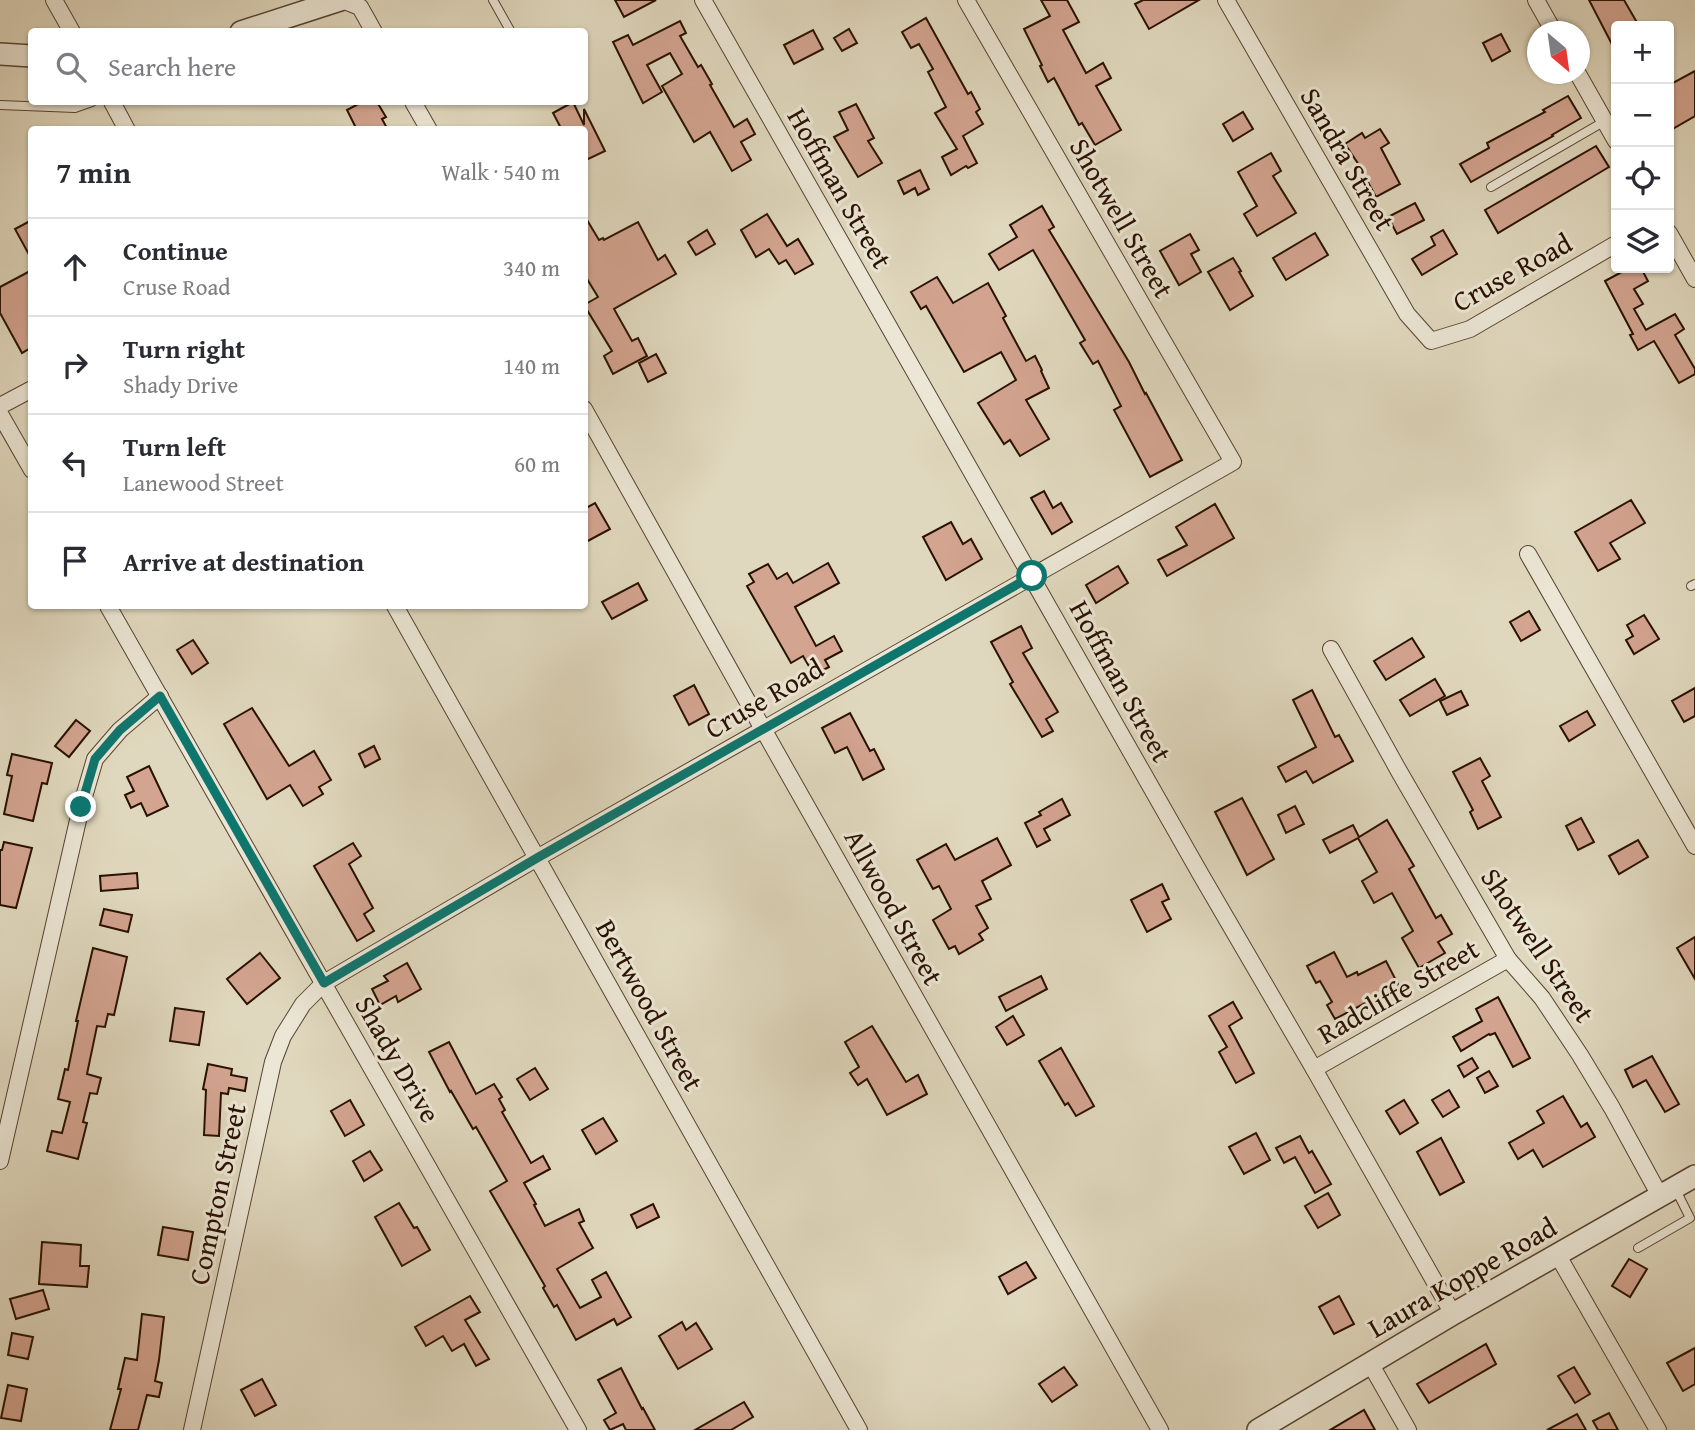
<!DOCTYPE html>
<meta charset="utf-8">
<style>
:root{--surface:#fff;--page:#f7f7f7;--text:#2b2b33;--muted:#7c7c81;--line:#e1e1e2}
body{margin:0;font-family:"Gentium Book Plus",serif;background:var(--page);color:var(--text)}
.controls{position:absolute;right:21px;top:21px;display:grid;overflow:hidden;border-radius:7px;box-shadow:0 2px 5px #0004}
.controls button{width:63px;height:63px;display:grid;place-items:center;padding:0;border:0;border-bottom:2px solid var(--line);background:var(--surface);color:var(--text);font:35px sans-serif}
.compass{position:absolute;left:1527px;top:21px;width:63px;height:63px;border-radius:50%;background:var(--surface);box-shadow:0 2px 5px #0004;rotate:151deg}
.stop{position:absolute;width:21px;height:21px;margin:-16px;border:5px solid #0f766e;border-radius:50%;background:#fff}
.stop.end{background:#0f766e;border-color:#fff;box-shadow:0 2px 7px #0008}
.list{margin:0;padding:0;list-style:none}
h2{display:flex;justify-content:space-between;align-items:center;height:91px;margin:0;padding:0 28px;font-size:30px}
h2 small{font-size:23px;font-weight:400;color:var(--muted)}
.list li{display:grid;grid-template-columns:46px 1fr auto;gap:21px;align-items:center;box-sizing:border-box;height:98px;padding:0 28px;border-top:2px solid var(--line)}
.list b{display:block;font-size:26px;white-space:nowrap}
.list p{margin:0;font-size:23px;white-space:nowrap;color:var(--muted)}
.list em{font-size:23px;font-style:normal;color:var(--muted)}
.icon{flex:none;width:38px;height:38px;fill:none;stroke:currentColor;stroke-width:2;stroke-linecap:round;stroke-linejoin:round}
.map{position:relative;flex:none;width:1695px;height:1430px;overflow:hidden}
.search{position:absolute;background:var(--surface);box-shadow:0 2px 5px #0004;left:28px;top:28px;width:560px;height:77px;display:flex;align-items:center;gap:18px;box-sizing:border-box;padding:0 24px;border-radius:7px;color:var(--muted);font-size:26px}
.panel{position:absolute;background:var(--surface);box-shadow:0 2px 5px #0004;left:28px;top:126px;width:560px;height:483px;border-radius:7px}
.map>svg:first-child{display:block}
.building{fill:#d3a490;stroke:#291100;stroke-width:2}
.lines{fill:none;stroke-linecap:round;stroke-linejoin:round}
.service-casing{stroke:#574330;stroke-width:10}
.minor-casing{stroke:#574330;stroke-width:18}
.tertiary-casing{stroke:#574330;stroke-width:24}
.service{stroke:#ebe6d5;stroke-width:8}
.minor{stroke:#ebe6d5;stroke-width:16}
.tertiary{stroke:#ebe6d5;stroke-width:21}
.route{stroke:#0f766e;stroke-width:9}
.labels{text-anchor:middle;stroke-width:6;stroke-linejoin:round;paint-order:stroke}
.street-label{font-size:28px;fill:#291100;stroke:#ebe6d5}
</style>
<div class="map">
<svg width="1695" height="1430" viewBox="0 0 1695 1430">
<rect width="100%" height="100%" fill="#e0d8be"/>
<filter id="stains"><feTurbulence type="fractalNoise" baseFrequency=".00286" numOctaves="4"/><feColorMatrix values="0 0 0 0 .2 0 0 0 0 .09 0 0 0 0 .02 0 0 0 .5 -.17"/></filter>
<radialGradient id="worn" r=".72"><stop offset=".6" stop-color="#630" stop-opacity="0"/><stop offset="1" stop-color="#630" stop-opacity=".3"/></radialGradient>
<g class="building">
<polygon points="615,0 656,0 624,17"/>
<polygon points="1041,0 1067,0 1079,22 1063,30 1086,73 1103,63 1111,78 1096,86 1121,130 1095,145 1082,123 1079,125 1054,78 1048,82 1040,66 1042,65 1024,29 1050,16"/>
<polygon points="1143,0 1199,0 1149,29 1135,4"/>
<polygon points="1589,0 1624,0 1639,26 1616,26 1616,52"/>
<polygon points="926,18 968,94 971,92 980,109 976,112 983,124 963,136 977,163 968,168 966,166 951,175 942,157 957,149 935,113 946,107 928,72 933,69 919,44 911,48 902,32"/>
<polygon points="680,21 686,33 680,36 698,67 701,65 712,84 710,85 734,127 747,119 755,134 741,142 751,160 732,171 710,132 694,142 662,86 682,74 670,53 647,65 662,92 643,103 613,42 628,35 633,45"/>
<polygon points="849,29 857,43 842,51 834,38"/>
<polygon points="813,30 823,49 794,64 784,45"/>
<polygon points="1501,34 1510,51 1492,61 1483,43"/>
<polygon points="1695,71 1695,116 1669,131 1669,85"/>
<polygon points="1568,96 1581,118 1552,135 1553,136 1471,182 1460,164 1489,148 1487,143 1545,112 1543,110"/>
<polygon points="362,102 377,102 386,117 382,119 388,130 357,130 347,110"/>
<polygon points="573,102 584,125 584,109 605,151 584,161 584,130 562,130 553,113"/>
<polygon points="856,104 874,138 868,141 882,163 858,177 834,137 848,130 839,112"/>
<polygon points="1243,112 1253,129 1233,141 1223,124"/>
<polygon points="1380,129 1389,143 1381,148 1400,184 1376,197 1357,162 1345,144 1362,133 1365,138"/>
<polygon points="1596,146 1609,167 1498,233 1485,210"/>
<polygon points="1271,153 1281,171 1273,176 1296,213 1257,236 1244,214 1257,206 1238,172"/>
<polygon points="920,170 929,189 918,195 915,188 904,194 898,181"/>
<polygon points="1415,203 1424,220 1397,234 1388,217"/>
<polygon points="1042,206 1054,227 1049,230 1129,362 1145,394 1146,393 1182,460 1150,477 1114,410 1121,406 1098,361 1093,364 1080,343 1085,340 1033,250 999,270 989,254 1017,237 1010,225"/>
<polygon points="767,214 787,246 798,239 813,264 795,274 786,260 779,264 769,249 756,257 741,230"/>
<polygon points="584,215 599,240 603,238 604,240 638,222 658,260 665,255 676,274 614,309 632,341 638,338 647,356 613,374 604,356 612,351 584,305 598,297 584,274"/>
<polygon points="32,220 32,260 15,229"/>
<polygon points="707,230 715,244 696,255 688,242"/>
<polygon points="1443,230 1457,254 1422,275 1412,259 1435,245 1431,237"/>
<polygon points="1315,233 1328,255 1286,280 1273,258"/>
<polygon points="1190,234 1199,250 1191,254 1201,272 1179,285 1160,251"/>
<polygon points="1233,258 1241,271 1239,272 1253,296 1230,310 1208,272"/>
<polygon points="1629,268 1641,268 1648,281 1634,289 1643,304 1634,309 1646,330 1675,314 1684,329 1675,335 1695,369 1695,374 1679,383 1654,341 1638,350 1630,335 1633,334 1605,281"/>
<polygon points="32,270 32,347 22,353 0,313 0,287"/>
<polygon points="937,277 953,303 988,283 1006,316 1003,318 1026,361 1035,356 1042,370 1041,371 1049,388 1026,400 1049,439 1020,456 1010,440 1004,444 978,403 1016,380 1001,352 964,372 926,306 921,309 911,292"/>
<polygon points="656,354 666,373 648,382 639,363"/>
<polygon points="1044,491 1053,508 1061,503 1072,522 1052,534 1031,498"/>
<polygon points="1631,500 1645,523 1610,543 1620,559 1598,571 1575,532"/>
<polygon points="595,503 610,529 584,543 584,509"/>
<polygon points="1215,504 1234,538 1167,576 1158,560 1187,545 1176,527"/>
<polygon points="951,522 963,544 971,539 982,559 946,580 923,537"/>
<polygon points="828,563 839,583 795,607 816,646 834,636 842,651 825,660 829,667 814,675 803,656 791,663 747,586 754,582 749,574 768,564 777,579 787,573 793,583"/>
<polygon points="1118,566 1128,583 1096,603 1086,585"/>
<polygon points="638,583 647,600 612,619 602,602"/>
<polygon points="1529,611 1540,630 1521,641 1510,622"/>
<polygon points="1644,615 1659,639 1634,654 1626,640 1633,636 1627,625"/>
<polygon points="1021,626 1032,648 1023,653 1058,712 1046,719 1053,731 1042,737 1010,684 1013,682 991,642"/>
<polygon points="1412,638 1424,657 1386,680 1374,661"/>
<polygon points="193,640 208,663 192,674 177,650"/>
<polygon points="1435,679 1445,696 1410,716 1400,700"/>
<polygon points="694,685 709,714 689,725 674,696"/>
<polygon points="1695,688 1695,716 1684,722 1672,701"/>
<polygon points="1312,690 1335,737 1339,735 1353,761 1313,783 1306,771 1286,782 1278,767 1316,747 1293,700"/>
<polygon points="1461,691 1468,705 1447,715 1440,701"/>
<polygon points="252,708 289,766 314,751 331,780 319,787 323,794 303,806 290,785 267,799 224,724"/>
<polygon points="1587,711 1595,725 1569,741 1560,726"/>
<polygon points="850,713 870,751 874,749 884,769 863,780 847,747 835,753 822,728"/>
<polygon points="76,720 90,731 69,757 55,746"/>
<polygon points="374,746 380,759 365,767 359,754"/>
<polygon points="12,754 52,763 47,784 42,783 33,821 4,814 12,776 7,775"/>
<polygon points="1480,758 1490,776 1482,781 1501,817 1478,829 1470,812 1473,810 1453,772"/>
<polygon points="149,766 168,806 147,816 141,803 131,808 125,795 134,791 127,777"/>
<polygon points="1242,798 1274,859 1247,875 1215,812"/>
<polygon points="1062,799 1070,815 1044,829 1050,840 1037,847 1025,823 1041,815 1039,812"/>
<polygon points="1295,806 1304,824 1286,833 1278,815"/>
<polygon points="1581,818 1594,842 1578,850 1566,826"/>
<polygon points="1387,820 1414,866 1409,869 1436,918 1441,915 1452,934 1438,942 1445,953 1419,968 1402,938 1413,931 1392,893 1374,903 1362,881 1377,872 1358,838 1330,853 1323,840 1353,825 1359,837"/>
<polygon points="997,838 1011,865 982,881 991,899 976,906 988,928 979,934 983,940 959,954 955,946 949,949 933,920 951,909 939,886 933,889 917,860 946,844 955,860"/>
<polygon points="1638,840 1648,857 1619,874 1609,856"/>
<polygon points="4,842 32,848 16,908 0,905 0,850 2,850"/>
<polygon points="353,843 361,856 349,864 373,908 364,914 374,931 357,941 314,866"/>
<polygon points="137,873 138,888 101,891 100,876"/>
<polygon points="1162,884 1169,899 1162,902 1171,919 1147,932 1131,900"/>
<polygon points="104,909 132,915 128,932 100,925"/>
<polygon points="1695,937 1695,979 1677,948"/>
<polygon points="93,948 127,957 114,1015 108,1014 105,1027 97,1026 87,1074 101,1078 97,1094 90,1093 83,1122 87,1123 78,1159 47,1151 52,1131 62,1133 70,1102 58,1099 65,1069 68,1070 78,1021 76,1021"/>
<polygon points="1334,952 1347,977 1357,972 1358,975 1386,961 1400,988 1389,994 1388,991 1335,1019 1327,1005 1332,1002 1320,981 1316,983 1307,966"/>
<polygon points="260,953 280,978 247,1004 227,979"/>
<polygon points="407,963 421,989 398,1002 396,996 380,1005 372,989 388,981 384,976"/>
<polygon points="1041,976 1047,989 1006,1011 999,997"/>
<polygon points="1498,997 1530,1058 1513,1067 1495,1033 1490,1035 1489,1034 1461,1051 1453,1037 1482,1021 1476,1009"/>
<polygon points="1233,1002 1242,1018 1229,1026 1254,1073 1236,1083 1219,1052 1227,1047 1209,1016"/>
<polygon points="175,1008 204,1012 199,1045 170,1041"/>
<polygon points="1013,1016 1024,1035 1007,1045 996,1027"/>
<polygon points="872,1026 906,1082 918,1075 927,1094 887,1115 867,1079 858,1085 850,1073 859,1067 845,1042"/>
<polygon points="449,1042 476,1094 494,1084 502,1097 499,1099 505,1110 502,1112 531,1163 543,1156 550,1169 524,1183 536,1204 534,1205 545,1226 579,1209 584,1221 579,1223 593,1248 557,1269 580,1308 601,1297 592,1280 606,1272 631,1317 617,1325 614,1319 576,1340 557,1305 554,1307 543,1288 545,1286 490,1191 507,1181 476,1127 473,1129 451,1091 450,1092 429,1052"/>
<polygon points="1061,1048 1094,1106 1076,1116 1068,1103 1065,1105 1039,1061"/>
<polygon points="1652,1056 1679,1104 1665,1112 1646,1080 1633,1087 1625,1070"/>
<polygon points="1472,1058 1478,1068 1464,1077 1458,1066"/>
<polygon points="208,1064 232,1069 231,1075 247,1078 245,1091 229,1088 228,1094 221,1093 219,1136 204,1135 206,1090 203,1089"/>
<polygon points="535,1068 548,1089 530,1100 517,1079"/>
<polygon points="1489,1071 1498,1086 1485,1093 1477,1078"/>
<polygon points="1449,1090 1459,1107 1443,1117 1432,1100"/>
<polygon points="1563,1096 1581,1127 1587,1123 1595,1137 1543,1167 1533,1150 1518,1159 1509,1143 1544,1123 1537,1111"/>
<polygon points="350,1100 364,1125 345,1136 331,1111"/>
<polygon points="1404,1100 1418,1123 1400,1134 1386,1111"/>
<polygon points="603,1118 617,1141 596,1154 582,1130"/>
<polygon points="1256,1133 1270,1160 1244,1174 1229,1147"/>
<polygon points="1300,1136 1309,1153 1312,1151 1331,1184 1315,1193 1295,1157 1284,1163 1276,1148"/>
<polygon points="1441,1138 1464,1182 1440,1195 1417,1152"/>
<polygon points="370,1151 382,1170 364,1181 353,1161"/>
<polygon points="1328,1193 1340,1215 1318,1228 1305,1206"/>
<polygon points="399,1203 414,1228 417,1227 430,1250 402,1266 375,1217"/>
<polygon points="653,1204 659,1217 637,1228 631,1215"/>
<polygon points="163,1227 193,1232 188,1260 158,1255"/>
<polygon points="42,1242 81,1245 80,1266 89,1266 87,1287 39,1284"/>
<polygon points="1629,1259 1647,1269 1630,1297 1612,1286"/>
<polygon points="1026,1262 1036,1278 1008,1294 999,1277"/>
<polygon points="43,1290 49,1309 16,1319 10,1299"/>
<polygon points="470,1296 480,1312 465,1320 489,1359 476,1366 464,1344 452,1351 443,1336 426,1346 415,1327"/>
<polygon points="1339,1296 1354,1324 1334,1334 1319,1307"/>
<polygon points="142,1314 164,1317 159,1360 155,1381 162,1383 159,1397 147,1395 138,1430 110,1430 121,1389 118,1389 125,1358 137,1360"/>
<polygon points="682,1322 686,1330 696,1323 712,1349 678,1369 659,1336"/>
<polygon points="12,1333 33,1337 28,1359 8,1355"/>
<polygon points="1486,1344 1496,1364 1429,1403 1417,1384"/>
<polygon points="1695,1348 1695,1384 1683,1391 1667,1363"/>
<polygon points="1064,1367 1077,1385 1052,1402 1039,1384"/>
<polygon points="1574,1367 1590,1394 1575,1403 1558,1376"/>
<polygon points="621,1368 642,1409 643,1408 655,1430 626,1430 623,1424 610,1430 604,1420 616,1413 598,1380"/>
<polygon points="262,1379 276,1405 255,1416 241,1390"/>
<polygon points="8,1385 27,1389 21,1421 1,1418"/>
<polygon points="744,1402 753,1417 731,1430 695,1430"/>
<polygon points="1364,1410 1375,1430 1330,1430"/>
<polygon points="1609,1413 1618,1430 1598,1430 1593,1421"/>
<polygon points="1577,1414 1586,1430 1547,1430"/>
</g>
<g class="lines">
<defs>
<g id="service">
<polyline points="493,0 511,32"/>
<polyline points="0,105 75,108 92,102"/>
<polyline points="1491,187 1605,121"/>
<polyline points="1691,586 1695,584"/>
<polyline points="1638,1248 1690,1218 1676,1190"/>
</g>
<g id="minor">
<polyline points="54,0 72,32"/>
<polyline points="342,0 360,7 374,32"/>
<polyline points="703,0 1201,875 1314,1069 1453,1314"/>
<polyline points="1226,0 1407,314 1431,341 1470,329 1616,244"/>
<polyline points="1536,0 1554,32"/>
<polyline points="1578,74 1616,141"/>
<polyline points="112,102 127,130"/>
<polyline points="413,102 429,130"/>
<polyline points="1669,233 1695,279"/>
<polyline points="0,406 32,389"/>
<polyline points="584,409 763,729 1160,1430"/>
<polyline points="0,414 32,470"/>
<polyline points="1528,554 1695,846"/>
<polyline points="108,606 578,1430"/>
<polyline points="395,606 859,1430"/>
<polyline points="1331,649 1400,773 1508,959 1542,998 1580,1055 1612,1108 1660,1196"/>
<polyline points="1314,1069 1508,959"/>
<polyline points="0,1161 81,807 95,759 120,730 160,696"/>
<polyline points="1557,1254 1658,1430"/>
<polyline points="1370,1363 1408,1430"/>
<polyline points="192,1430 273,1062 283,1036 303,1004 324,983 537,858 1233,462 966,0"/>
</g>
<g id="tertiary">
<polyline points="241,32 340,0"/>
<polyline points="0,54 32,56"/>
<polyline points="1258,1430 1453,1314 1695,1176"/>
</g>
</defs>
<use href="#service" class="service-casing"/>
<use href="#minor" class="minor-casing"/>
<use href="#tertiary" class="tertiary-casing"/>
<use href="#service" class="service"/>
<use href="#minor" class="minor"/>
<use href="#tertiary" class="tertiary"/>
</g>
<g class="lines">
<polyline class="route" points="81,807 95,759 120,730 160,696 324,983 537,858 1032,576"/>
</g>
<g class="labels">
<g class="street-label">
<text transform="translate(1348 159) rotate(60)" y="10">Sandra Street</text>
<text transform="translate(840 188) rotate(60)" y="10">Hoffman Street</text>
<text transform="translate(1122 218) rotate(60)" y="10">Shotwell Street</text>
<text transform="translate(1512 272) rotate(-29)" y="10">Cruse Road</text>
<text transform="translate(1121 681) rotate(61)" y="10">Hoffman Street</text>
<text transform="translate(764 698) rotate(-30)" y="10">Cruse Road</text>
<text transform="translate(894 907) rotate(61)" y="10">Allwood Street</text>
<text transform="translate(1538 945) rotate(56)" y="10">Shotwell Street</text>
<text transform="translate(1398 991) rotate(-30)" y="10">Radcliffe Street</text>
<text transform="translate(650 1005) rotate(61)" y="10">Bertwood Street</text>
<text transform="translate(398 1059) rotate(60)" y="10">Shady Drive</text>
<text transform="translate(217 1194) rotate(-78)" y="10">Compton Street</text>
<text transform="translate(1462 1277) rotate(-30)" y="10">Laura Koppe Road</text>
</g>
</g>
<rect width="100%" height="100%" filter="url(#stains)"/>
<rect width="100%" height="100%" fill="url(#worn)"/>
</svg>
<div class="controls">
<button>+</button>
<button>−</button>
<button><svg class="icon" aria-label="locate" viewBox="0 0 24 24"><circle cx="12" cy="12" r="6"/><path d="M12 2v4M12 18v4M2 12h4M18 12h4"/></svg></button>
<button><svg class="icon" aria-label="layers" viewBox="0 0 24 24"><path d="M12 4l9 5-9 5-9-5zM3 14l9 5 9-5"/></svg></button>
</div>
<svg class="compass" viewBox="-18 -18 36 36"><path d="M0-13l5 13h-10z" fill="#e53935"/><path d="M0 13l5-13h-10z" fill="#7c7c81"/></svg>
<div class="stop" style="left:1032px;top:576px"></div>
<div class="stop end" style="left:81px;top:807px"></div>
<div class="search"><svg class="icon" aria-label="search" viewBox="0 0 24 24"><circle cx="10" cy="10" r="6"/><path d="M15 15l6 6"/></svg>Search here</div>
<section class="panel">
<h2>7 min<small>Walk · 540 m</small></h2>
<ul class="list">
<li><svg class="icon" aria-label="ahead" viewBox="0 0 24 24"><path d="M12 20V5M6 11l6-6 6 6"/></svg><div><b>Continue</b><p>Cruse Road</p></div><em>340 m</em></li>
<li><svg class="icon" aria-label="right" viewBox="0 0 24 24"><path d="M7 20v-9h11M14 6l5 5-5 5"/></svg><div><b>Turn right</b><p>Shady Drive</p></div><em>140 m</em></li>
<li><svg class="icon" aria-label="left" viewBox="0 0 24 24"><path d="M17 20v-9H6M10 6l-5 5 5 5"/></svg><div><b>Turn left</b><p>Lanewood Street</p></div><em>60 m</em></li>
<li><svg class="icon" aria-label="arrive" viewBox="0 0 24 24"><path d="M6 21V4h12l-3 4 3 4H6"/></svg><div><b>Arrive at destination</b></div></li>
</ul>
</section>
</div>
